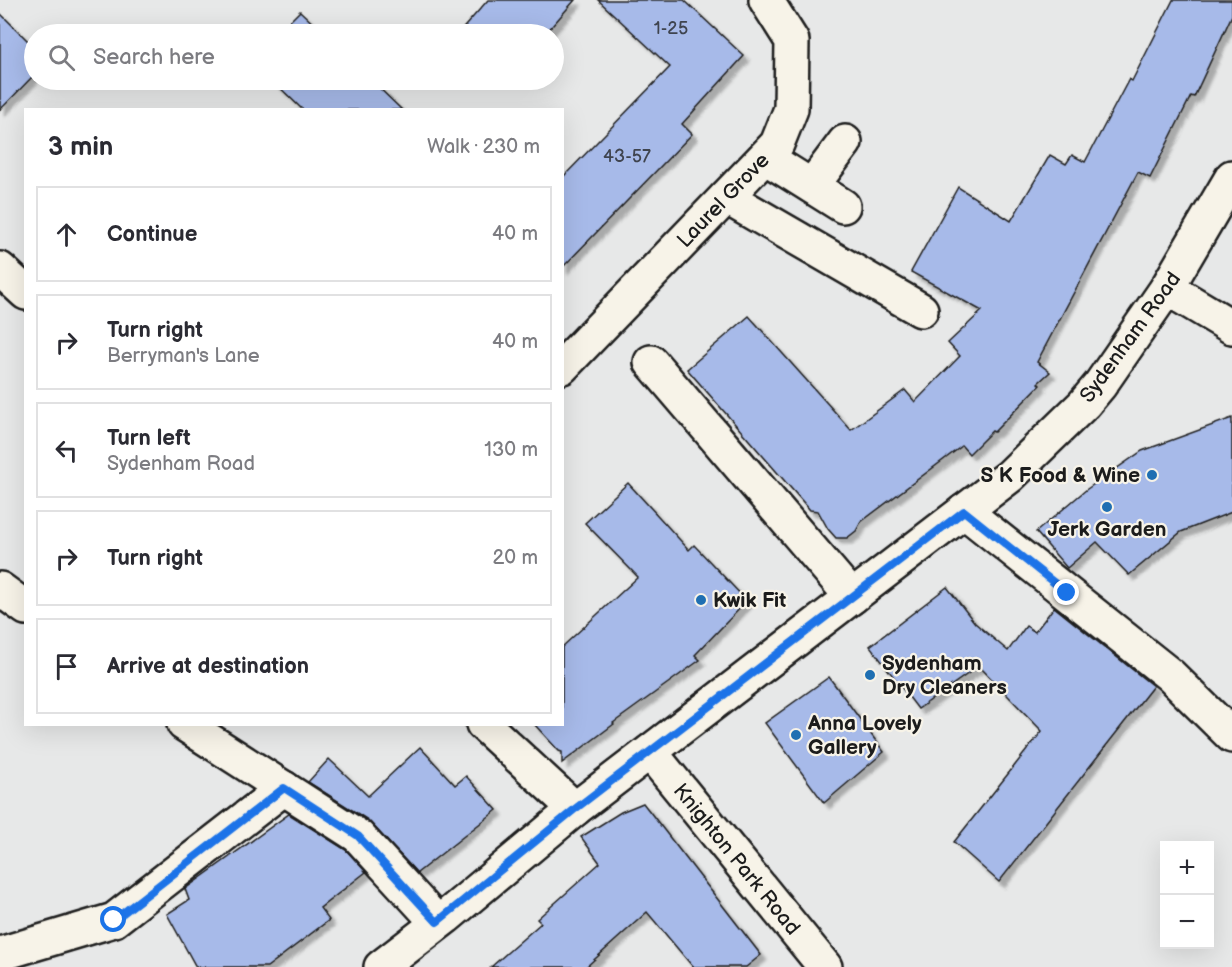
<!DOCTYPE html>
<meta charset="utf-8">
<style>
:root{--surface:#fff;--page:#f7f7f7;--text:#2b2b33;--muted:#7c7c81;--line:#e1e1e2}
body{margin:0;font-family:"Balsamiq Sans",sans-serif;background:var(--page);color:var(--text)}
.controls{position:absolute;right:18px;bottom:18px;display:grid;overflow:hidden;border-radius:0px;box-shadow:0 6px 24px #0002}
.controls button{width:54px;height:54px;display:grid;place-items:center;padding:0;border:0;border-bottom:2px solid var(--line);background:var(--surface);color:var(--text);font:30px sans-serif}
.stop{position:absolute;width:18px;height:18px;margin:-14px;border:4px solid #1a73e8;border-radius:50%;background:#fff}
.stop.end{background:#1a73e8;border-color:#fff;box-shadow:0 2px 6px #0008}
.list{margin:0;padding:0;list-style:none}
h2{display:flex;justify-content:space-between;align-items:center;height:78px;margin:0;padding:0 24px;font-size:26px}
h2 small{font-size:20px;font-weight:400;color:var(--muted)}
.list li{display:grid;grid-template-columns:39px 1fr auto;gap:18px;align-items:center;box-sizing:border-box;height:96px;margin:0 12px 12px;padding:0 12px;border:2px solid var(--line);border-radius:0px}
.list b{display:block;font-size:22px;white-space:nowrap}
.list p{margin:0;font-size:20px;white-space:nowrap;color:var(--muted)}
.list em{font-size:20px;font-style:normal;color:var(--muted)}
.icon{flex:none;width:33px;height:33px;fill:none;stroke:currentColor;stroke-width:2;stroke-linecap:round;stroke-linejoin:round}
.map{position:relative;flex:none;width:1232px;height:967px;overflow:hidden}
.search{position:absolute;background:var(--surface);box-shadow:0 6px 24px #0002;left:24px;top:24px;width:540px;height:66px;display:flex;align-items:center;gap:15px;box-sizing:border-box;padding:0 21px;border-radius:33px;color:var(--muted);font-size:22px}
.panel{position:absolute;background:var(--surface);box-shadow:0 6px 24px #0002;left:24px;top:108px;width:540px;height:618px;border-radius:0px}
.map>svg:first-child{display:block}
.building{fill:#a7bae9;stroke:#1c1c1c;stroke-width:1.5;filter:url(#shadow)}
.lines{fill:none;stroke-linecap:round;stroke-linejoin:round}
.minor-casing{stroke:#1c1c1c;stroke-width:38}
.major-casing{stroke:#1c1c1c;stroke-width:38}
.minor{stroke:#f7f3e8;stroke-width:33}
.major{stroke:#f7f3e8;stroke-width:33}
.route{stroke:#1a73e8;stroke-width:8}
.poi-dot{fill:#1f6fb2;stroke:#f7f3e8;stroke-width:2}
.labels{text-anchor:middle;stroke-width:4.5;stroke-linejoin:round;paint-order:stroke}
.number-label{font-size:18px;fill:#3f444f}
.street-label{font-size:21px;fill:#1c1c1c;stroke:#f7f3e8}
.poi-label{font-size:21px;font-weight:bold;fill:#1c1c1c;stroke:#f7f3e8;text-anchor:start}
</style>
<div class="map">
<svg width="1232" height="967" viewBox="0 0 1232 967">
<defs>
<filter id="shadow"><feDropShadow dx="5.5" dy="5.5" stdDeviation="1.5" flood-color="#0004"/></filter>
</defs>
<rect width="100%" height="100%" fill="#e7e8e8"/>
<filter id="ink" filterUnits="userSpaceOnUse"><feTurbulence type="fractalNoise" baseFrequency=".0167" numOctaves="2"/><feDisplacementMap in="SourceGraphic" scale="12" xChannelSelector="R" yChannelSelector="G"/><feConvolveMatrix kernelMatrix="1 2 1 2 8 2 1 2 1" color-interpolation-filters="sRGB"/></filter>
<g filter="url(#ink)">
<g class="building">
<polygon points="488,0 575,0 545,34 458,34"/>
<polygon points="598,0 684,0 744,56 682,124 692,134 562,268 562,178 670,67"/>
<polygon points="1173,0 1232,0 1232,15 1194,97 1191,96 1150,178 1138,172 1037,362 1050,372 1038,383 1040,385 994,432 992,431 969,454 962,446 861,522 856,531 847,538 836,538 828,529 818,511 810,510 687,369 749,316 851,430 905,390 915,402 960,356 948,343 982,311 911,272 958,187 1011,221 1050,155 1066,164 1072,155 1085,162 1129,79 1132,81"/>
<polygon points="300,11 324,34 277,34"/>
<polygon points="0,13 34,47 34,75 0,110"/>
<polygon points="272,80 371,80 402,110 303,110"/>
<polygon points="1232,418 1232,512 1181,532 1129,575 1097,542 1067,568 1036,532 1087,489 1142,451"/>
<polygon points="628,483 689,550 694,545 747,601 695,655 700,660 613,723 614,724 562,763 562,752 559,751 534,724 562,724 562,647 638,577 585,523"/>
<polygon points="947,587 975,623 1008,651 1026,626 1035,632 1054,607 1153,686 999,882 954,842 1042,731 979,666 918,709 870,646"/>
<polygon points="829,677 884,752 824,803 765,723"/>
<polygon points="420,747 455,785 466,776 497,810 417,873 368,820 308,782 329,759 368,796"/>
<polygon points="643,803 761,955 746,967 693,967 647,912 586,967 491,967 541,923 537,919 600,863 581,837 621,812"/>
<polygon points="289,814 346,850 366,872 320,908 329,920 267,967 196,967 167,914 189,900 185,889"/>
</g>
<g class="lines">
<defs>
<g id="minor">
<polyline points="765,157 843,206"/>
<polyline points="812,186 845,142"/>
<polyline points="726,197 921,310"/>
<polyline points="0,269 26,293"/>
<polyline points="1167,288 1232,327"/>
<polyline points="651,362 852,597"/>
<polyline points="562,367 777,144 791,109 792,41 766,0"/>
<polyline points="964,511 1170,675 1232,736"/>
<polyline points="0,589 26,608"/>
<polyline points="184,724 358,836 437,922"/>
<polyline points="483,724 575,809"/>
<polyline points="650,752 825,967"/>
<polyline points="0,954 114,920 284,788"/>
</g>
<polyline id="major" points="381,967 446,917 575,809 1010,476 1084,404 1100,385 1167,288 1232,177"/>
</defs>
<use href="#minor" class="minor-casing"/>
<use href="#major" class="major-casing"/>
<use href="#minor" class="minor"/>
<use href="#major" class="major"/>
</g>
</g>
<g class="lines" filter="url(#ink)">
<polyline class="route" points="114,920 284,788 358,836 437,922 575,809 964,511 1067,593"/>
</g>
<g class="poi-dot">
<circle cx="1152" cy="475" r="6"/>
<circle cx="1107" cy="507" r="6"/>
<circle cx="701" cy="600" r="6"/>
<circle cx="870" cy="675" r="6"/>
<circle cx="796" cy="735" r="6"/>
</g>
<g class="labels">
<g class="number-label">
<text x="671" y="34">1-25</text>
<text x="627" y="162">43-57</text>
</g>
<g class="street-label">
<text transform="translate(723 200) rotate(-46)" y="7">Laurel Grove</text>
<text transform="translate(1130 337) rotate(-54)" y="7">Sydenham Road</text>
<text transform="translate(737 859) rotate(51)" y="7">Knighton Park Road</text>
</g>
<g class="poi-label">
<text x="1140" y="482" text-anchor="end">S K Food &amp; Wine</text>
<text x="1107" y="536" text-anchor="middle">Jerk Garden</text>
<text x="713" y="607">Kwik Fit</text>
<text x="882" y="670">Sydenham<tspan x="882" dy="24">Dry Cleaners</tspan></text>
<text x="808" y="730">Anna Lovely<tspan x="808" dy="24">Gallery</tspan></text>
</g>
</g>
</svg>
<div class="controls">
<button>+</button>
<button>−</button>
</div>
<div class="stop" style="left:114px;top:920px"></div>
<div class="stop end" style="left:1067px;top:593px"></div>
<div class="search"><svg class="icon" aria-label="search" viewBox="0 0 24 24"><circle cx="10" cy="10" r="6"/><path d="M15 15l6 6"/></svg>Search here</div>
<section class="panel">
<h2>3 min<small>Walk · 230 m</small></h2>
<ul class="list">
<li><svg class="icon" aria-label="ahead" viewBox="0 0 24 24"><path d="M12 20V5M6 11l6-6 6 6"/></svg><div><b>Continue</b></div><em>40 m</em></li>
<li><svg class="icon" aria-label="right" viewBox="0 0 24 24"><path d="M7 20v-9h11M14 6l5 5-5 5"/></svg><div><b>Turn right</b><p>Berryman's Lane</p></div><em>40 m</em></li>
<li><svg class="icon" aria-label="left" viewBox="0 0 24 24"><path d="M17 20v-9H6M10 6l-5 5 5 5"/></svg><div><b>Turn left</b><p>Sydenham Road</p></div><em>130 m</em></li>
<li><svg class="icon" aria-label="right" viewBox="0 0 24 24"><path d="M7 20v-9h11M14 6l5 5-5 5"/></svg><div><b>Turn right</b></div><em>20 m</em></li>
<li><svg class="icon" aria-label="arrive" viewBox="0 0 24 24"><path d="M6 21V4h12l-3 4 3 4H6"/></svg><div><b>Arrive at destination</b></div></li>
</ul>
</section>
</div>
